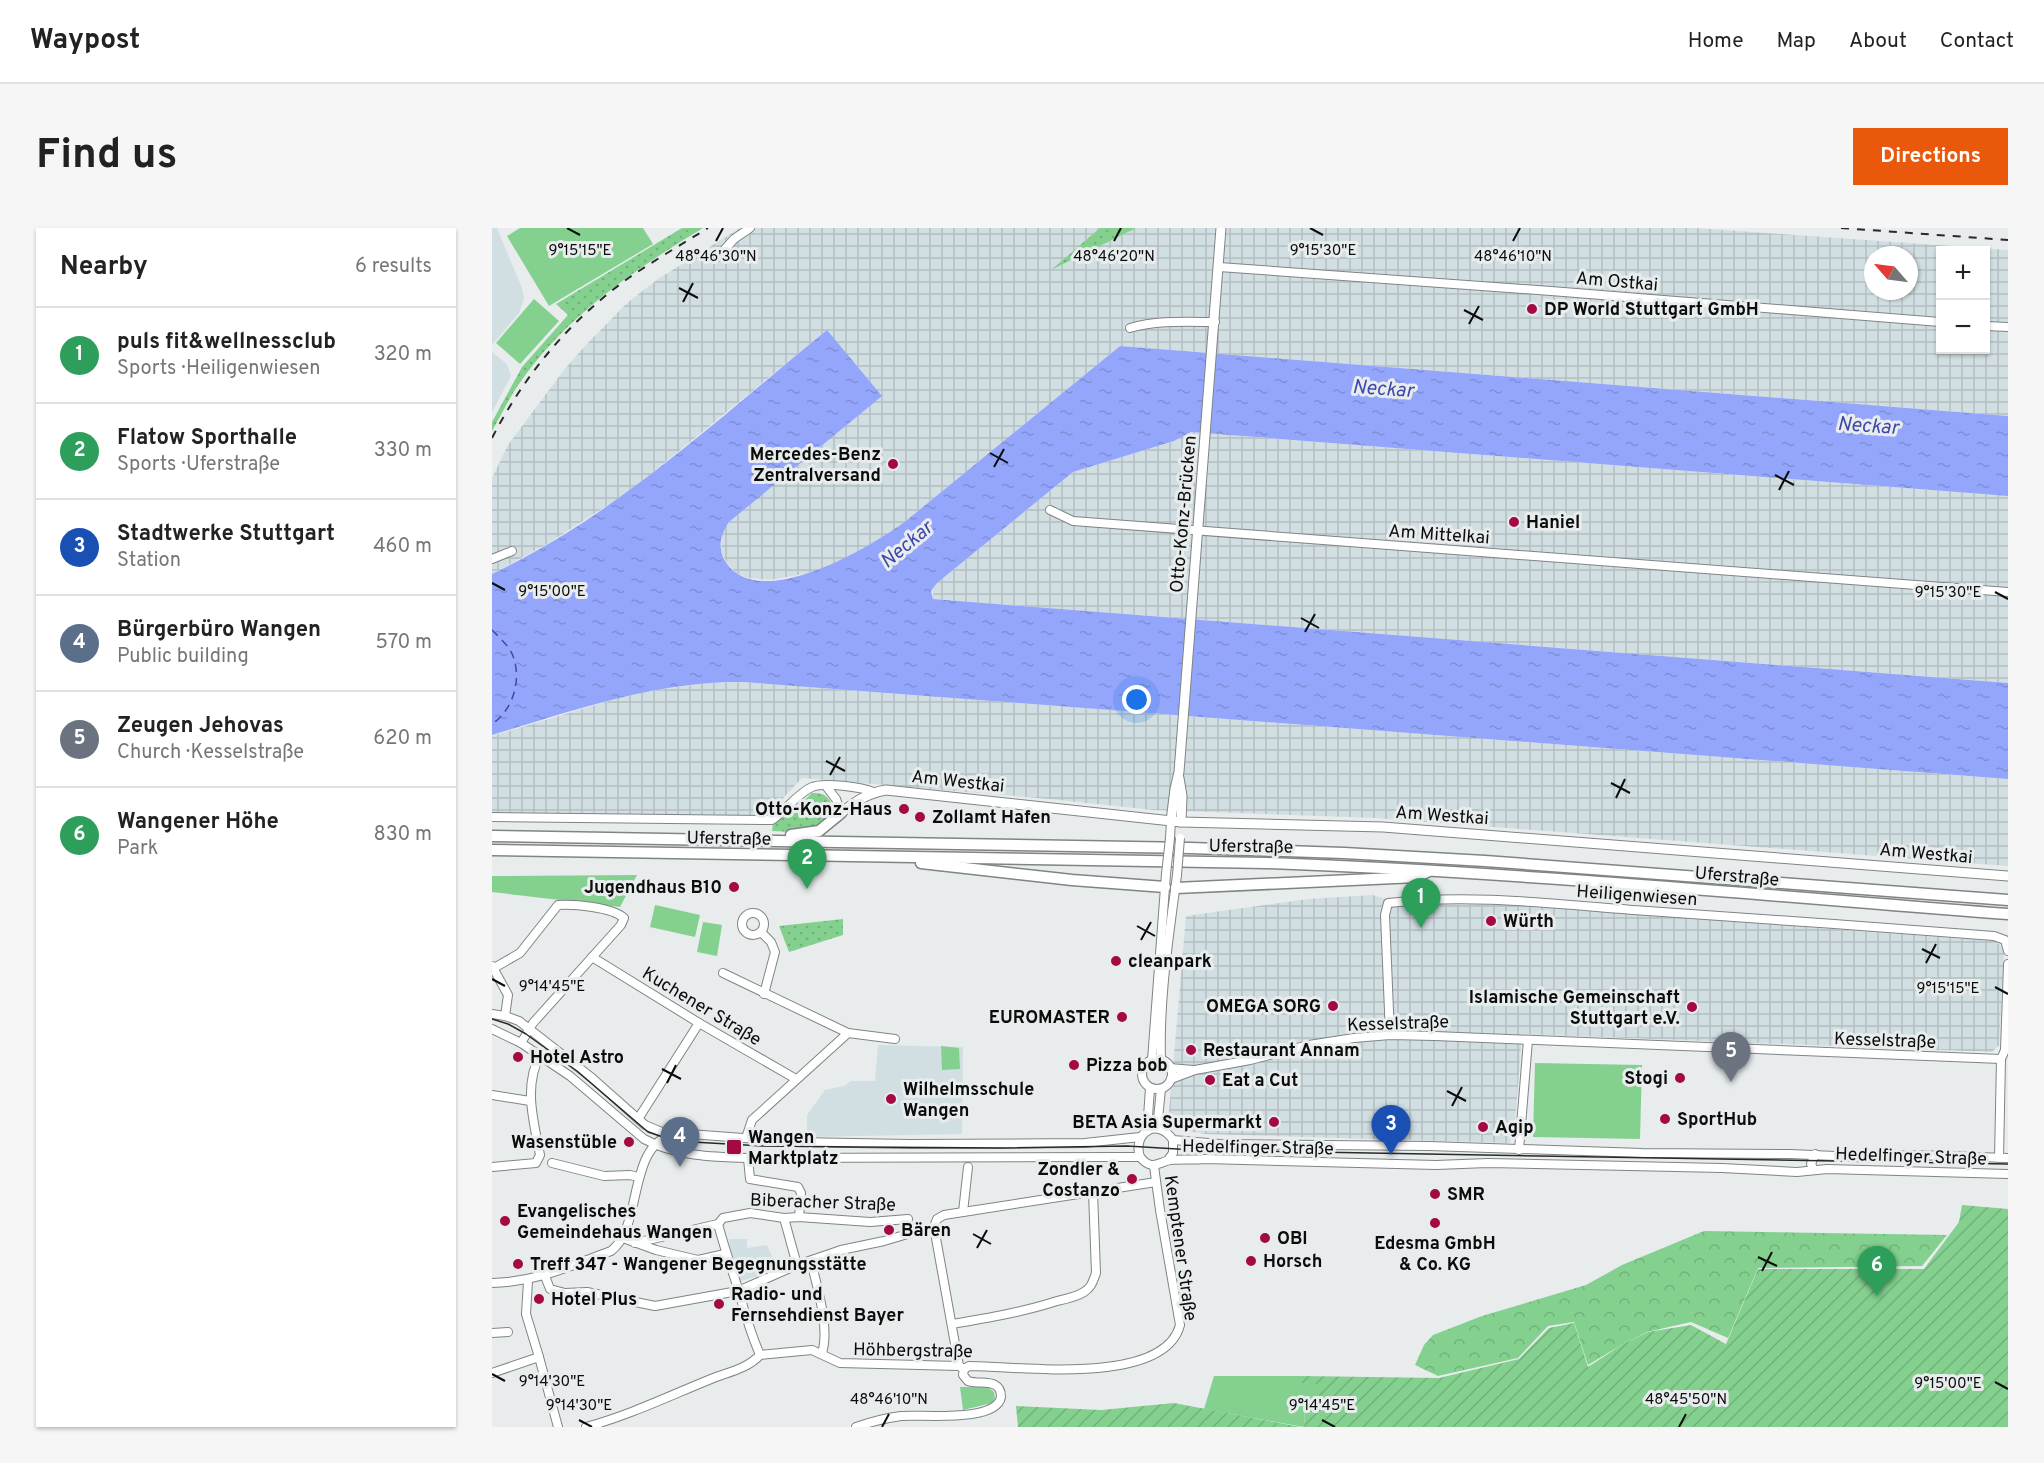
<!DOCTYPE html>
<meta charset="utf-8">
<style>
:root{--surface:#fff;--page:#f6f6f6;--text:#222;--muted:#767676;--line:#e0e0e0;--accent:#ea580c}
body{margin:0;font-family:Overpass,sans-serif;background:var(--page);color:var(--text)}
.controls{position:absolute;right:18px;top:18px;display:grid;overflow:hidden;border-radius:0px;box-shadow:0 2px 4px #0004}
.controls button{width:54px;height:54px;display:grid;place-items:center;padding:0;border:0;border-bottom:2px solid var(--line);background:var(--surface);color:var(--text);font:30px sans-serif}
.compass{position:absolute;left:1372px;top:18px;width:54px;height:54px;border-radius:50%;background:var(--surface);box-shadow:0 2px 4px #0004;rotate:298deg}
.you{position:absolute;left:645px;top:472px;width:21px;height:21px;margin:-15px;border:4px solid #fff;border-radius:50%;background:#1a73e8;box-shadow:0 0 0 9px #1a73e833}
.badge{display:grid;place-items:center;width:39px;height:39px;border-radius:50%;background:var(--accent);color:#fff;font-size:20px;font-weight:700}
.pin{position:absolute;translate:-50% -50px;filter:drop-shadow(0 2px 3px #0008)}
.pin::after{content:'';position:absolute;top:32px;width:21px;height:18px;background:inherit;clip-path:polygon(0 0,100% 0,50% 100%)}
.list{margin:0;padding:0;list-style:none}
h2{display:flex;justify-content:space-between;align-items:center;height:78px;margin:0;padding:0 24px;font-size:26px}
h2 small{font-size:20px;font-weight:400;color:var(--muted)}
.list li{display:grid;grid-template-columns:39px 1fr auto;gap:18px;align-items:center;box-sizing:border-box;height:96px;padding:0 24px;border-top:2px solid var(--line)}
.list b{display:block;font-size:22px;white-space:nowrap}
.list p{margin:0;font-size:20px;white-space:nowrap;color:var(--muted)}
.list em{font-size:20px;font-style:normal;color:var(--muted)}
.map{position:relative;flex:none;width:1516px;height:1199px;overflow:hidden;border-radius:0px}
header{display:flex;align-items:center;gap:36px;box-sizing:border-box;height:84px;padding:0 30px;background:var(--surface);border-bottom:2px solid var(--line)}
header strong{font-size:28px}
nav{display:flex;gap:33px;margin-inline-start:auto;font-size:21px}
.intro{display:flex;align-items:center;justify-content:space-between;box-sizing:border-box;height:144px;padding:0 36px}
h1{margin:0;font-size:42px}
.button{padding:15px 27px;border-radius:0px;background:var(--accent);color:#fff;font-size:21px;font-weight:700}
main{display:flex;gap:36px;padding:0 36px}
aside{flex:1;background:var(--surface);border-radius:0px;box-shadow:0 2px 4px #0004}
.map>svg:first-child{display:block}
.built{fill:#d2dfe2}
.industrial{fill:url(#industrial-grid);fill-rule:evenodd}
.grass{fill:url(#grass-dots)}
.forest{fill:url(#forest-crowns)}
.park{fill:#84d18f}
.garden{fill:url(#garden-furrows)}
.water{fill:url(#water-ripples)}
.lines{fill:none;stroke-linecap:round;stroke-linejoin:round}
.ferry{stroke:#3e48ab;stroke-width:1.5;stroke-dasharray:8 6;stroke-linecap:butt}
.minor-casing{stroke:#808484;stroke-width:10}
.major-casing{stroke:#808484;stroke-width:11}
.highway-casing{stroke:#808484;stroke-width:13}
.minor{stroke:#fff;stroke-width:8}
.major{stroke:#fff;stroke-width:9}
.highway{stroke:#fff;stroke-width:10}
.tram{stroke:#282929;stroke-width:1.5}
.rail{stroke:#282929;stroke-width:2;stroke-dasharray:8 8;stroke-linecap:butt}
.minor-bridge-casing{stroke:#808484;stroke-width:10;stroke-linecap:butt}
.minor-bridge{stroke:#fff;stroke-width:8}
.ticks{fill:none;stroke:#0b0c0c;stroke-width:2}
.poi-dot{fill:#a30a44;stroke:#e8eced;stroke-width:2}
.labels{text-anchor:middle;stroke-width:6;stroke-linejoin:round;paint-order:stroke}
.street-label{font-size:18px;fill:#0b0c0c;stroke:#e8eced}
.poi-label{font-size:18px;font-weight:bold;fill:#0b0c0c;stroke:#e8eced;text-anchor:start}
.water-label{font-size:20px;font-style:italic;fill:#3e48ab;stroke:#e8eced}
.ticks-label{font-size:15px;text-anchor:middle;fill:#0b0c0c;stroke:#e8eced;stroke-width:6;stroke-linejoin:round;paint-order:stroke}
</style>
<header>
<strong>Waypost</strong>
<nav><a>Home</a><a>Map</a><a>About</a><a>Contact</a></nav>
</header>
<div class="intro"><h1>Find us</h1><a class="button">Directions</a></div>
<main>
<aside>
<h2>Nearby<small>6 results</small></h2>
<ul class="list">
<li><span class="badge" style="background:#2e9e5b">1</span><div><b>puls fit&amp;wellnessclub</b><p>Sports · Heiligenwiesen</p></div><em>320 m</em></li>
<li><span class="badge" style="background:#2e9e5b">2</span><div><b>Flatow Sporthalle</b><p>Sports · Uferstraße</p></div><em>330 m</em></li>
<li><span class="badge" style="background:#1a4fb4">3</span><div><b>Stadtwerke Stuttgart</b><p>Station</p></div><em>460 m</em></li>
<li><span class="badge" style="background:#5c6f8a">4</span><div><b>Bürgerbüro Wangen</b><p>Public building</p></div><em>570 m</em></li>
<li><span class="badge" style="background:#6b7280">5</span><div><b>Zeugen Jehovas</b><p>Church · Kesselstraße</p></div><em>620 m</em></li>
<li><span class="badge" style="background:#2e9e5b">6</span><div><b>Wangener Höhe</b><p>Park</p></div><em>830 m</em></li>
</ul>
</aside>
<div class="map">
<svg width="1516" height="1199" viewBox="0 0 1516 1199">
<defs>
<pattern id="industrial-grid" width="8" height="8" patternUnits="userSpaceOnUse" patternTransform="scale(1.5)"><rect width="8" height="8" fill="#d2dfe2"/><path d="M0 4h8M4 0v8" fill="none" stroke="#b3bec1"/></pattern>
<pattern id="grass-dots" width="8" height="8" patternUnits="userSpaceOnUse" patternTransform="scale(1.5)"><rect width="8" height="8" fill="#84d18f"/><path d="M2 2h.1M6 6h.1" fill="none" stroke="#71b27a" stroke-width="1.8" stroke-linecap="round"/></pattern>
<pattern id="forest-crowns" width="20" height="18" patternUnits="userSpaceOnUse" patternTransform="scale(1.5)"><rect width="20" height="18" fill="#84d18f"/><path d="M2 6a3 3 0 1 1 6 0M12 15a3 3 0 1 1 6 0" fill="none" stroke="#71b27a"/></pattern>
<pattern id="garden-furrows" width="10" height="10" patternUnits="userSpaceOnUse" patternTransform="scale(1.5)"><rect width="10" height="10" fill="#84d18f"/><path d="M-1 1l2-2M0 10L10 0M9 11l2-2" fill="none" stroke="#71b27a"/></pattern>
<pattern id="water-ripples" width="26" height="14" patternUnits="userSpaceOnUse" patternTransform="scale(1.5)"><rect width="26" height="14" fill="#94a6fc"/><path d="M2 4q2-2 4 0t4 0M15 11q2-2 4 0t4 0" fill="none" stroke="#7e8ed7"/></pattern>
</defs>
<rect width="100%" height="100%" fill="#e8eced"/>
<g class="built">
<polygon points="0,0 5,0 30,60 32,71 27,85 0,117"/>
<polygon points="0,124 15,136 19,148 0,184"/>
<polygon points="386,817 471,819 470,906 315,909 315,887 333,862 352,858 359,853 383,853"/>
<polygon points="237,1011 255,1011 255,1020 275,1017 286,1042 249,1053 238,1019"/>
</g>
<g class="industrial">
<path d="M248,0H1204L1516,22V188L628,118L415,292L384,314L354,331L317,345L279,352L256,350L244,345L235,335L229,323L230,306L237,294L265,270L335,102L138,263L55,316L0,346V250L16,217L72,142L93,118L135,75L166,51ZM1448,22H1494V122H1448ZM1381,27H1417V63H1381Z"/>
<polygon points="699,204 1516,268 1516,455 441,371 441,364 439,363 445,355 581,244 682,213"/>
<polygon points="252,454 1516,551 1516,638 883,590 661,582 557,571 310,550 268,595 0,593 0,508 143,465 215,455"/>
<polygon points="881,667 910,676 1017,677 1502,713 1508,717 1512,724 1507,817 1500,824 1030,806 1022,908 1017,915 714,906 682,901 676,896 694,688 816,671"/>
</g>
<g class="grass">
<path d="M190,0H211C142,42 74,88 27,156C17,170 9,188 0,203V194L30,139L76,87L64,76Z"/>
<polygon points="608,0 644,0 559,42"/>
<path d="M320,565C333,565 336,568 342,580C340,583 338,590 336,593C322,607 298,604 280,603L281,595L304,580Z"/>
<polygon points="351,691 351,707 297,724 287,698"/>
</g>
<polygon class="forest" points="1212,1003 1455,1007 1430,1038 1266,1040 1236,1110 1199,1094 1155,1104 1131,1116 1096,1137 1082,1094 1056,1098 1026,1130 946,1148 923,1137 932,1117 941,1107 990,1088 1094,1057 1130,1037"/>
<g class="park">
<polygon points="28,0 151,0 161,16 57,78 15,8"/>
<polygon points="42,71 67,93 28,136 4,115"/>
<polygon points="145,647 128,679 0,664 0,648"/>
<polygon points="163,677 208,687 203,709 158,699"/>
<polygon points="211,694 230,697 225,728 205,724"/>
<polygon points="449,818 467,820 468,841 450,842"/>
<polygon points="1043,835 1150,837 1148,911 1041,909"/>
<polygon points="722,1148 810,1148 810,1155 827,1155 827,1172 813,1175 812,1199 712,1181"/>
<polygon points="468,1159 496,1159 502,1164 503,1170 500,1175 471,1182"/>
</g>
<g class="garden">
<polygon points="1470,977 1516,981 1516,1199 812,1199 813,1175 827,1172 827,1156 810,1155 810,1148 947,1150 1027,1131 1057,1100 1082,1095 1096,1139 1131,1116 1156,1104 1199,1097 1234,1116 1266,1041 1432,1041 1467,994"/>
<polygon points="682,1175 809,1199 526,1199 524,1178 609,1182"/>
</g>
<path class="water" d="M335,102L390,168L237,294C229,306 225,319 233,333C266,387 381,318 415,292L628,118L1516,188V268L699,204L682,213L581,244L445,355L439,363L441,371L1516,455V551L252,454C164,453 83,482 0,507V346C126,286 228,189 335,102Z"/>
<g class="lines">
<path class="ferry" d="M0,402C8,410 17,418 21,428C30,452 21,482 0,496"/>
<defs>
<g id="minor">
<polyline points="226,29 242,11 258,0"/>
<polyline points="727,39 1059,63 1448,94"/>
<polyline points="1494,98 1516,99"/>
<path d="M638,100C666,92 694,94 723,94"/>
<polyline points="558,282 581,293 1516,364"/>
<polyline points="0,331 20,323"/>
<polyline points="334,558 344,571 349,585"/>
<path d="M0,589L280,592C293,583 306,565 320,559C332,554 370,559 381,564"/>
<polyline points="678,610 679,593"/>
<circle cx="261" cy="696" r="11"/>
<polyline points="269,704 279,714 283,724 272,766"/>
<polyline points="100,729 207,795 304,851"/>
<polyline points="0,738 16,767 13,788"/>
<path d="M2,740L28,725L66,677C82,676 120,679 132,690L129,697L41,795L29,815"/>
<polyline points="231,745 356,805"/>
<polyline points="0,786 13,788 27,793 100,850 153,897 170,904 305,914 418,916 593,915 648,909"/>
<path d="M0,801L29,815L78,848L152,911C183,928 221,929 256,930L637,929H648C660,943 665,935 678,932C689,931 701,932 713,931L944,937L996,935L1230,940L1305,944L1335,941L1516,946"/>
<path d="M898,807L893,687L896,675C982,665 1070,677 1156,683C1271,691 1387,699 1502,708L1513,712L1516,723"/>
<circle cx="665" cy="846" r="15"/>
<polyline points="660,832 674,646"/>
<path d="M669,832C667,770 677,708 685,647"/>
<polyline points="678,840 701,842"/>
<polyline points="679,851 703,842 758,832 817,817 862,810 898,807 943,808 1509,831"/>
<polyline points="0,867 38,873"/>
<polyline points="146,891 207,795"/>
<polyline points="668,901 666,891 669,861"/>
<polyline points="655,903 658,860"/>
<polyline points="254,910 260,892 356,805 403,811"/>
<polyline points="1027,922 1036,812"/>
<path d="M648,929C640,904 666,889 681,912L728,916L937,918L1150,925L1298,926L1366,929L1424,927L1516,930"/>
<polyline points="256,930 258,951 306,959 309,965 307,989"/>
<polyline points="1507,930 1509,831 1513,822 1516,736"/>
<polyline points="676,932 681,925 681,912"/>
<polyline points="60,935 112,948 138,947 146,949"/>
<path d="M0,939L44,935L48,927C42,894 31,859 48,827"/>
<polyline points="1322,942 1319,936 1323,926"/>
<polyline points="471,984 476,939"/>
<polyline points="292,990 305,1037"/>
<path d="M226,996C232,1019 240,1041 247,1064C253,1086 259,1106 268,1127"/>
<polyline points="131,1010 164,1022 206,1032 233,1026"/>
<polyline points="143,1015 226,996 231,990 258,985 292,990 307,989 378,994 416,991"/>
<path d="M319,1033C325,1059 338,1099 330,1125"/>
<polyline points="53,1048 58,1061 73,1065 95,1064 163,1078 246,1063 305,1037 349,1022 392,1013 419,1005"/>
<polyline points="36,1053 34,1086 47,1129 66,1199"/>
<path d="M0,1055C45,1054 78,1038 119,1023C152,998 134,916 183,906"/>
<path d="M460,1096C496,1090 531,1084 565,1073C574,1071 584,1069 592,1064C600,1059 601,1053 604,1045L601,964"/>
<polyline points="0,1105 16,1104"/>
<polyline points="467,1138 442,999 445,991 452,987 664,954"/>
<polyline points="0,1145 47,1129"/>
<path d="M94,1199C138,1187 177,1168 219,1151C236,1144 255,1141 268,1127L320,1122L348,1135L467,1138L472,1141L477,1138C524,1138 672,1159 688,1097L668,982L662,938"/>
<path d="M364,1199C378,1194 394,1190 409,1188C429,1186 504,1195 509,1169C509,1164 507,1159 503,1157C496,1153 484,1156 476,1153L471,1147L472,1141"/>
</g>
<g id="major">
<polyline points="687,550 690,568 689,594"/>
<path d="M349,585C363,574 375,565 394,562L689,594L891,599L1516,648"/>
<polyline points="679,593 683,561 687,544 729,0"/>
</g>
<g id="highway">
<polyline points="299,607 327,603 349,585"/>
<polyline points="0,608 698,620 852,625 993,633 1516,672"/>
<path d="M0,622L775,635C1022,644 1269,667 1516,686"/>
<polyline points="429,635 580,652 673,659"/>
<polyline points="684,660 925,649 937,643"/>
</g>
</defs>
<use href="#minor" class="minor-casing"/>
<use href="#major" class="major-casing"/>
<use href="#highway" class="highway-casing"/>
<use href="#minor" class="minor"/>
<use href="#major" class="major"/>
<use href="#highway" class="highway"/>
<polyline class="tram" points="0,791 16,796 34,806 85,843 156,904 183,913 271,918 369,919 508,920 635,918 702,922 1516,936"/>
<g class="rail">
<polyline points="1349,0 1516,12"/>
<path d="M0,210C33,146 79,91 138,49C163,32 190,16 216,0"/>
</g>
<defs>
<g id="minor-bridge">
<polyline points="674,646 678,610"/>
<polyline points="685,647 688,610"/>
</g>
</defs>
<use href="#minor-bridge" class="minor-bridge-casing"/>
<use href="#minor-bridge" class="minor-bridge"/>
</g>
<path class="ticks" d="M75,0L88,7M818,0L831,7M224,13L231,0M622,13L629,0M1021,13L1028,0M187,60L206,70M191,74L201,55M972,82L991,92M977,96L987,78M498,225L516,235M502,239L512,221M1283,247L1302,257M1287,262L1297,243M0,355L13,362M1503,364L1516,371M809,390L827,400M813,404L823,386M334,533L353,543M338,547L348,529M1119,555L1138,565M1124,570L1133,551M645,698L663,708M649,712L659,694M1430,721L1448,730M1434,735L1444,716M0,751L13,758M1503,759L1516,766M170,841L189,851M175,855L184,837M955,863L974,873M960,878L970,859M481,1006L499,1016M485,1020L495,1002M1266,1029L1285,1038M1270,1043L1280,1024M0,1146L13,1153M1503,1154L1516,1161M87,1192L100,1199M830,1192L843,1199M390,1199L397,1186M1187,1199L1194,1186"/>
<g class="poi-dot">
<circle cx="1040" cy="81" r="6"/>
<circle cx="401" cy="236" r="6"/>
<circle cx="1022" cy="294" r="6"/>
<circle cx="412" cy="581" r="6"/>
<circle cx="428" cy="589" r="6"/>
<circle cx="242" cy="659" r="6"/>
<circle cx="999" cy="693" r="6"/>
<circle cx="624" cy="733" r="6"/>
<circle cx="841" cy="778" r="6"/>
<circle cx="1200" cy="779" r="6"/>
<circle cx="630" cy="789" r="6"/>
<circle cx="699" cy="822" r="6"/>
<circle cx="26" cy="829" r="6"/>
<circle cx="582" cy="837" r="6"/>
<circle cx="1188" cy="850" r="6"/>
<circle cx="718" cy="852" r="6"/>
<circle cx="399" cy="871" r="6"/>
<circle cx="1173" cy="891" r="6"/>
<circle cx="782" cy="894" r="6"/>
<circle cx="991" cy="899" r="6"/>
<circle cx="137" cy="914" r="6"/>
<rect x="234" y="911" width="16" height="16" rx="3"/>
<circle cx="640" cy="951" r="6"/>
<circle cx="943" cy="966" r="6"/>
<circle cx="13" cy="993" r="6"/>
<circle cx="943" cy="995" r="6"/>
<circle cx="397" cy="1002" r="6"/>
<circle cx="773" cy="1010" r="6"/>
<circle cx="759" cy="1033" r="6"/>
<circle cx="26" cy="1036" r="6"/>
<circle cx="47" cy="1071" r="6"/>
<circle cx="227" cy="1076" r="6"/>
</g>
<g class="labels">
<g class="street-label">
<text transform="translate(1125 53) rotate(5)" y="6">Am Ostkai</text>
<text transform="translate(691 286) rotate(-85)" y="6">Otto-Konz-Brücken</text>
<text transform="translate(947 306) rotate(4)" y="6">Am Mittelkai</text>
<text transform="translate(466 553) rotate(6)" y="6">Am Westkai</text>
<text transform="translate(950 587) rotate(4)" y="6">Am Westkai</text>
<text transform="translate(237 610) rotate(1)" y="6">Uferstraße</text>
<text transform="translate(759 618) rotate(1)" y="6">Uferstraße</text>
<text transform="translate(1434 625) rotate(5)" y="6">Am Westkai</text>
<text transform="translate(1245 648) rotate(5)" y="6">Uferstraße</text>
<text transform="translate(1145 667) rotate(4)" y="6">Heiligenwiesen</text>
<text transform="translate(210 778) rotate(31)" y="6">Kuchener Straße</text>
<text transform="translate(906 795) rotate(-2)" y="6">Kesselstraße</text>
<text transform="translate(1393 812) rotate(2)" y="6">Kesselstraße</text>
<text transform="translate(766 919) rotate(1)" y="6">Hedelfinger Straße</text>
<text transform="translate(1419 928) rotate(2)" y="6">Hedelfinger Straße</text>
<text transform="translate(331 974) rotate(2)" y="6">Biberacher Straße</text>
<text transform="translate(689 1020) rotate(82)" y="6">Kemptener Straße</text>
<text transform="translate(421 1122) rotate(1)" y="6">Höhbergstraße</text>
</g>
<g class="poi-label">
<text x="1052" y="87">DP World Stuttgart GmbH</text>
<text x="389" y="232" text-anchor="end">Mercedes-Benz<tspan x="389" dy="21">Zentralversand</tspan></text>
<text x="1034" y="300">Haniel</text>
<text x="400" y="587" text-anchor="end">Otto-Konz-Haus</text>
<text x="440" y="595">Zollamt Hafen</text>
<text x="230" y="665" text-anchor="end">Jugendhaus B10</text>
<text x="1011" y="699">Würth</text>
<text x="636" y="739">cleanpark</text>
<text x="1188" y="775" text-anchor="end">Islamische Gemeinschaft<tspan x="1188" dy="21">Stuttgart e.V.</tspan></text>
<text x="829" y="784" text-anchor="end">OMEGA SORG</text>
<text x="618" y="795" text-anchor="end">EUROMASTER</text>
<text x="711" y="828">Restaurant Annam</text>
<text x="38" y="835">Hotel Astro</text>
<text x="594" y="843">Pizza bob</text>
<text x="1176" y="856" text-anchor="end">Stogi</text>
<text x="730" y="858">Eat a Cut</text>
<text x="411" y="867">Wilhelmsschule<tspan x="411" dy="21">Wangen</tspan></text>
<text x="1185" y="897">SportHub</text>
<text x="770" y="900" text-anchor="end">BETA Asia Supermarkt</text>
<text x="1003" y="905">Agip</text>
<text x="256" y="915">Wangen<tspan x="256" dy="21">Marktplatz</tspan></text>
<text x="125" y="920" text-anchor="end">Wasenstüble</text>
<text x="628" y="947" text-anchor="end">Zondler &amp;<tspan x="628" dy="21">Costanzo</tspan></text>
<text x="955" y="972">SMR</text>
<text x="25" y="989">Evangelisches<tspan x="25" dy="21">Gemeindehaus Wangen</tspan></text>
<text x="409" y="1008">Bären</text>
<text x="785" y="1016">OBI</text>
<text x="943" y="1021" text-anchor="middle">Edesma GmbH<tspan x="943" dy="21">&amp; Co. KG</tspan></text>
<text x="771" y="1039">Horsch</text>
<text x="38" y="1042">Treff 347 - Wangener Begegnungsstätte</text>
<text x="239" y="1072">Radio- und<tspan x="239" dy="21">Fernsehdienst Bayer</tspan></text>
<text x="59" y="1077">Hotel Plus</text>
</g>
<g class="water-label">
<text transform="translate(891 160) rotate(4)" y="7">Neckar</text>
<text transform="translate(1376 197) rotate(4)" y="7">Neckar</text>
<text transform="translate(414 316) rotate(-40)" y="7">Neckar</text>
</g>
</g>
<g class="ticks-label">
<text x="88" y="27">9°15'15"E</text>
<text x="831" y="27">9°15'30"E</text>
<text x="622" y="33">48°46'20"N</text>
<text x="224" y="33">48°46'30"N</text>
<text x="1021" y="33">48°46'10"N</text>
<text x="60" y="368">9°15'00"E</text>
<text x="1456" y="369">9°15'30"E</text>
<text x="60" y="763">9°14'45"E</text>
<text x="1456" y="765">9°15'15"E</text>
<text x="60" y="1158">9°14'30"E</text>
<text x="1456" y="1160">9°15'00"E</text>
<text x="397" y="1176">48°46'10"N</text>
<text x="1194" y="1176">48°45'50"N</text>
<text x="87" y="1182">9°14'30"E</text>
<text x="830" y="1182">9°14'45"E</text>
</g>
</svg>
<div class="controls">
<button>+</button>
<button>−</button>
</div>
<svg class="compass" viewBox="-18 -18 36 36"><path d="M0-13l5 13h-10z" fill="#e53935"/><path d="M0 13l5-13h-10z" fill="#767676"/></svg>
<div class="you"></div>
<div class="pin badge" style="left:929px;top:700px;background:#2e9e5b">1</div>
<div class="pin badge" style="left:315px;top:661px;background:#2e9e5b">2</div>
<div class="pin badge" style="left:899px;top:927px;background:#1a4fb4">3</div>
<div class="pin badge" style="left:188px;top:939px;background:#5c6f8a">4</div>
<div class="pin badge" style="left:1239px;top:854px;background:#6b7280">5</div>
<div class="pin badge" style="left:1385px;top:1068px;background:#2e9e5b">6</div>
</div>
</main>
